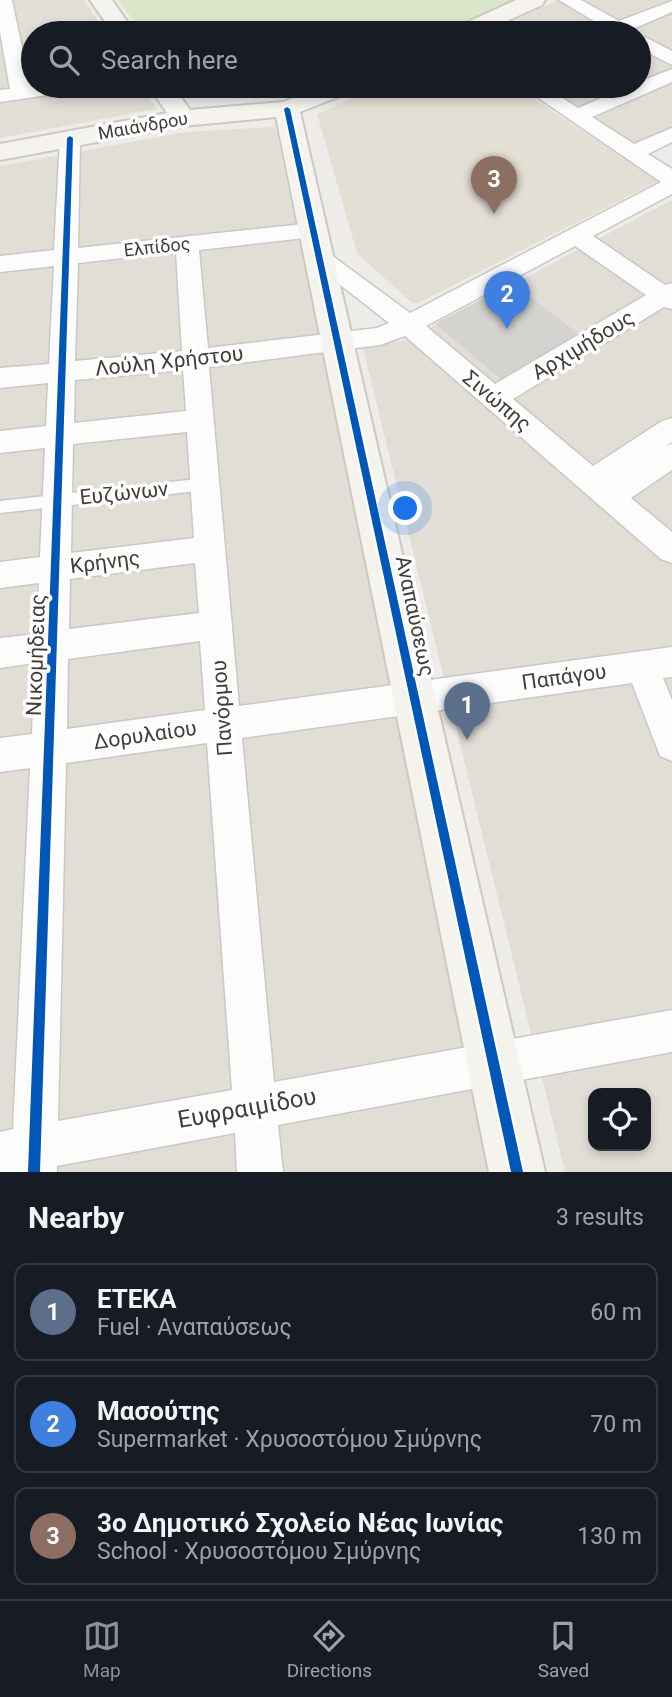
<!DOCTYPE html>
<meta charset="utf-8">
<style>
:root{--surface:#171b24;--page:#20242c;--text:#f1f3f6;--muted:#9ea1a6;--line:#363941;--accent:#8c9099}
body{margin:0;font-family:Roboto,sans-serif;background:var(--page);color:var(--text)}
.controls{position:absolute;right:21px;bottom:21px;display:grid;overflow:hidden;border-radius:14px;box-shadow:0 4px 10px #0003}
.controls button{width:63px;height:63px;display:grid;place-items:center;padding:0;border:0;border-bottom:2px solid var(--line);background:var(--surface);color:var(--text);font:35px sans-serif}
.you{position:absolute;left:406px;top:509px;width:24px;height:24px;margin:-18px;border:5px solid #fff;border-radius:50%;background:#1a73e8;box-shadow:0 0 0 10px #1a73e833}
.badge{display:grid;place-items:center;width:46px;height:46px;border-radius:50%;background:var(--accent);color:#fff;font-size:23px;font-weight:700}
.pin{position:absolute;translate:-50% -58px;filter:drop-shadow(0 2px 4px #0008)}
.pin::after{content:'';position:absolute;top:37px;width:24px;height:21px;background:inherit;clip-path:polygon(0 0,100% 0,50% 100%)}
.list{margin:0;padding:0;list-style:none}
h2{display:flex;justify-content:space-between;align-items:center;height:91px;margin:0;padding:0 28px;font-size:30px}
h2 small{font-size:23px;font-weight:400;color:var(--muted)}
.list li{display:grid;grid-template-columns:46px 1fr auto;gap:21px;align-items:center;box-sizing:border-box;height:98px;margin:0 14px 14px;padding:0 14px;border:2px solid var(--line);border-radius:14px}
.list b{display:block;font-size:26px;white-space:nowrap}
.list p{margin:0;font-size:23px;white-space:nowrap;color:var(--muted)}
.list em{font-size:23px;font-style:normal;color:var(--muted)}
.icon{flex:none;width:38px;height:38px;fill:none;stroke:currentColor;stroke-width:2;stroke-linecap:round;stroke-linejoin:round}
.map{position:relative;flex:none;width:672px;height:1172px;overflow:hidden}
.search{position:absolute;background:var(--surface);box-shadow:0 4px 10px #0003;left:21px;right:21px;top:21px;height:77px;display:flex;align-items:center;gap:18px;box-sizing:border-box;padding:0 24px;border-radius:38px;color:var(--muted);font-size:26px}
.sheet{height:427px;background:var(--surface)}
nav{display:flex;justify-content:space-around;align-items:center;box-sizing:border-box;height:98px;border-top:2px solid var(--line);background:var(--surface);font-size:19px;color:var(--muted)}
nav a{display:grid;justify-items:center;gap:4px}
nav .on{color:var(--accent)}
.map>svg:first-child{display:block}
.residential{fill:#e1ded6;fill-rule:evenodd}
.education{fill:#e3dfd4}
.green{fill:#dbe5ca}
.building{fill:#d5d3cf;stroke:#d5d3ce;stroke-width:2}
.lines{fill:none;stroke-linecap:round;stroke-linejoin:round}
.lane-casing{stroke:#cac8c4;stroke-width:3}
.street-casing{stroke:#cac8c4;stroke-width:3}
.secondary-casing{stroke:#ccc9c0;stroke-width:4}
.lane{fill:#fcfcfc;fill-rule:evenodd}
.street{fill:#fcfcfc;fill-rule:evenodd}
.secondary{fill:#f5f3ee;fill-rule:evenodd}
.cycleway-casing{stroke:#fff;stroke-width:4}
.cycleway{fill:#0057b8;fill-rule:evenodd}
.labels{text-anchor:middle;stroke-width:7;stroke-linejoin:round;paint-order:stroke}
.far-street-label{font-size:18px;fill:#423d36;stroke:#fff}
.street-label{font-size:21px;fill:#423d36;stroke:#fff}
.near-street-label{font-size:24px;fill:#423d36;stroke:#fff}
</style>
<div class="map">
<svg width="672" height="1172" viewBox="0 0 672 1172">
<rect width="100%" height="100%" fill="#edece8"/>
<g class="residential">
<polygon points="0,0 84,0 106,33 33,33 33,86 141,86 157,109 0,138"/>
<polygon points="558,0 672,0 672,133 665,129 631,145 543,86 639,86 639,33 488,33"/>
<polygon points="275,127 403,736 489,1172 0,1172 0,166 185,132"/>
<path d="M672,200V1172H565L363,348L407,340ZM593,1093H646V1146H593Z"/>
</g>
<polygon class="education" points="379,86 515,86 658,181 418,303 412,303 357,253 317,114"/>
<g class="green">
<polygon points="118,0 516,0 442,33 143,33"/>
<polygon points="182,86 291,86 190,96"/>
</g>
<polygon class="building" points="512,284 577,334 501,378 437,324"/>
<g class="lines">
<defs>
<polygon id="lane" points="206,478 213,484 206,490 0,513 0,501"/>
<g id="street">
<polygon points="0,0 12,0 30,86 85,86 82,90 0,102 0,90 10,89 0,32"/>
<polygon points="559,0 581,0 619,21 672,1 672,12 633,29 636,33 597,33 604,27"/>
<polygon points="639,34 672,51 672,65 639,48"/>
<path d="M672,69V82L592,117L634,144L672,128V142L648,154L672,169V194L593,236L665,285L672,283V309L664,307L513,399L593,466L662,421L672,418V442L666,446L672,444V470L631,498L672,532V563L661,559L405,336L380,345L209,367L239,706L672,647V677L663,678L672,700V761L660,756L632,683L242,738L274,1082L672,1010V1052L278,1125L283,1172H237L235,1133L57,1166V1172H0V1132L13,1129L30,768L0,772V738L32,734L35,663L0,668V638L36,634L39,583L0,588V562L40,557L45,448L0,453V431L46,426L48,383L0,388V368L49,364L54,266L0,272V256L54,250L60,138L70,132L80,138L78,248L313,223L321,225L325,230L321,235L313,237L199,250L208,348L377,328L389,323L311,262L307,257L311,252H327L410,313L661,182L521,86H544L578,108L630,86H639V82ZM575,246L646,295L495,384L426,326ZM176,252L182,351L75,361L78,263ZM183,370L186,411L74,423L75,380ZM187,432L194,538L71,553L73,444ZM195,563L199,613L69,629L70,579ZM200,641L205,710L67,729L68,659ZM207,743L232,1090L58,1121L66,763Z"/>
</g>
<g id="secondary">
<polygon points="90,0 112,0 135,33 113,33"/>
<polygon points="516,0 545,0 542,5 481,33 452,33 455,28"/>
<polygon points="149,86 173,86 190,110 283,102 323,86 356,86 353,91 300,112 545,1172 489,1172 276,117 183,126 0,160 0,144 167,113"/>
</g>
</defs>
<use href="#lane" class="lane-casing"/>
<use href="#street" class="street-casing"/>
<use href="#secondary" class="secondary-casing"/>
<use href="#lane" class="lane"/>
<use href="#street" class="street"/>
<use href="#secondary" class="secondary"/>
<defs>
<g id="cycleway">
<polygon points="287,107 290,109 523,1172 511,1172 284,109"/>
<polygon points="70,136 73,138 40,1172 28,1172 67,138"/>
</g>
</defs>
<use href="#cycleway" class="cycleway-casing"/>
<use href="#cycleway" class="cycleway"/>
</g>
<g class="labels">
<g class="far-street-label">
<text transform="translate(143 126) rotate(-10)" y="6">Μαιάνδρου</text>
<text transform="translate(157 247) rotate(-6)" y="6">Ελπίδος</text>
</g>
<g class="street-label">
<text transform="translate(583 345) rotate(-31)" y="7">Αρχιμήδους</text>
<text transform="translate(169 361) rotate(-6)" y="7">Λούλη Χρήστου</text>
<text transform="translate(497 401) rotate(40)" y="7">Σινώπης</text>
<text transform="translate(124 493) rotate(-6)" y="7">Ευζώνων</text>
<text transform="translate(105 562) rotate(-7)" y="7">Κρήνης</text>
<text transform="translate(415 616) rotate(78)" y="7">Αναπαύσεως</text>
<text transform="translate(36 655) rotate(-88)" y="7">Νικομήδειας</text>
<text transform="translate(564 677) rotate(-8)" y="7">Παπάγου</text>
<text transform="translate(222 708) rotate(-94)" y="7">Πανόρμου</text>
<text transform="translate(145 735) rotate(-8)" y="7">Δορυλαίου</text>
</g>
<g class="near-street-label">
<text transform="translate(247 1108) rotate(-10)" y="8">Ευφραιμίδου</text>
</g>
</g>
</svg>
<div class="controls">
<button><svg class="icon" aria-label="locate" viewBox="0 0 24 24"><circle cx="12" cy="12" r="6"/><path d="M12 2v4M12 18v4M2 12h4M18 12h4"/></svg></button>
</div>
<div class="you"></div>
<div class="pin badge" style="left:467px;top:740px;background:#5c6f8a">1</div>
<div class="pin badge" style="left:507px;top:329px;background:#3f7fe0">2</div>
<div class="pin badge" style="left:494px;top:214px;background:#8d6e63">3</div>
<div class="search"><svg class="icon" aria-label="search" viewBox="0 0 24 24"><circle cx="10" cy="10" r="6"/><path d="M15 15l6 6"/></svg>Search here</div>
</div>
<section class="sheet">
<h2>Nearby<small>3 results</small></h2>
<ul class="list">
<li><span class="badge" style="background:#5c6f8a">1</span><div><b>ΕΤΕΚΑ</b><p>Fuel · Αναπαύσεως</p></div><em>60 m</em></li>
<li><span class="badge" style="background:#3f7fe0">2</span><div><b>Μασούτης</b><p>Supermarket · Χρυσοστόμου Σμύρνης</p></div><em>70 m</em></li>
<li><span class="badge" style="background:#8d6e63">3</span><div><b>3ο Δημοτικό Σχολείο Νέας Ιωνίας</b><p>School · Χρυσοστόμου Σμύρνης</p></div><em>130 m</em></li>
</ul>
</section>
<nav>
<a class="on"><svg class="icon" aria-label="map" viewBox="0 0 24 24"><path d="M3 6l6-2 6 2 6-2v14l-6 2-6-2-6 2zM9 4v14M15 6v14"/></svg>Map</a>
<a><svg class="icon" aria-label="directions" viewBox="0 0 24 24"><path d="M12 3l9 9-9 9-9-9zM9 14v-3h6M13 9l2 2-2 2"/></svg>Directions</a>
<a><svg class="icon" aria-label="saved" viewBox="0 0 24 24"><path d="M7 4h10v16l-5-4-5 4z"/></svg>Saved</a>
</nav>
